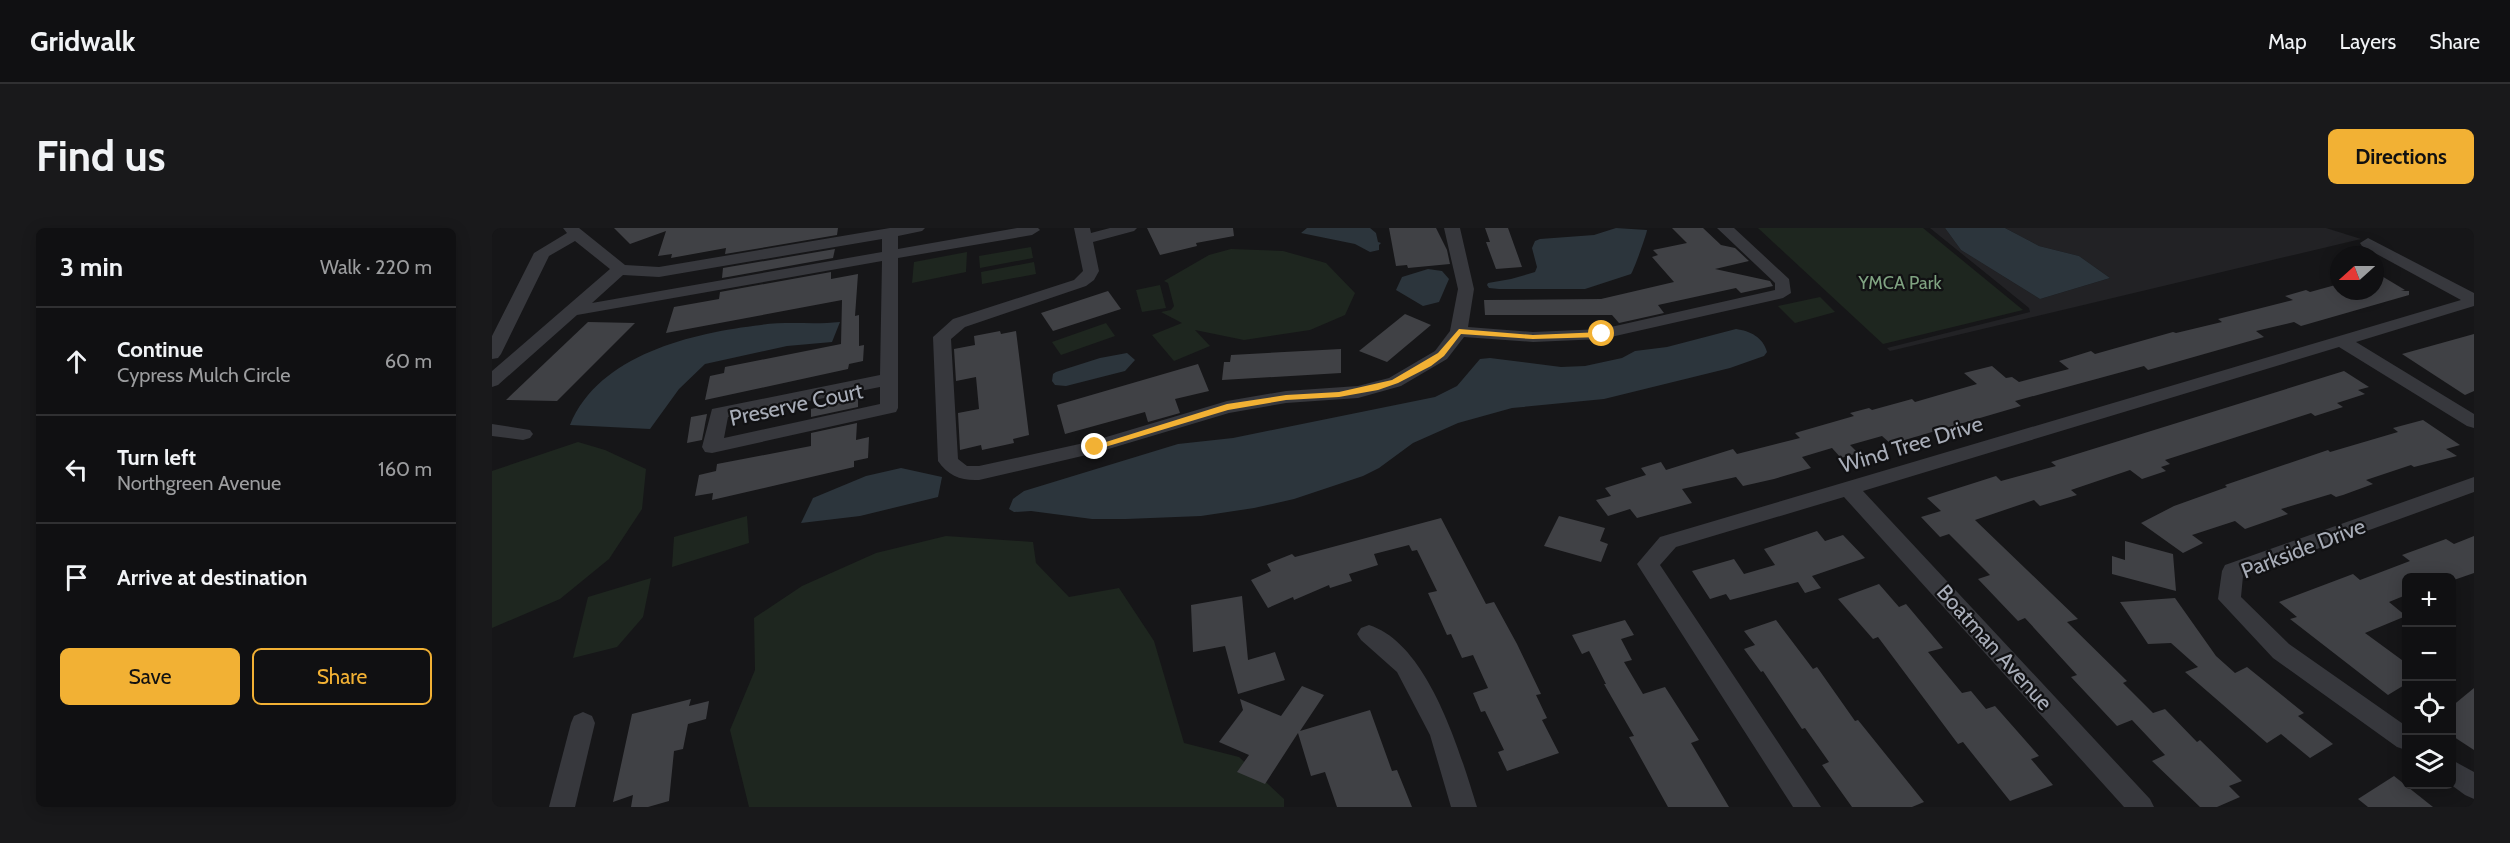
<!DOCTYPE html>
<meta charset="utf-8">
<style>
:root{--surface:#101012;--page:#19191b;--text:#f1f3f6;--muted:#9c9d9f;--line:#303032;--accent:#f2b134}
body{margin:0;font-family:Cabin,sans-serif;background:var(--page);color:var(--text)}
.controls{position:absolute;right:18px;bottom:18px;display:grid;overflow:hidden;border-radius:9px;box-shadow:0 3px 15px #0003}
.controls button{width:54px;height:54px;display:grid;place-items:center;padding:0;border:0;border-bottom:2px solid var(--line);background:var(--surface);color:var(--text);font:30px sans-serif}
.compass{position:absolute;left:1838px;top:18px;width:54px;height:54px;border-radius:50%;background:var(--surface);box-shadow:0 3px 15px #0003;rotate:249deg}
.stop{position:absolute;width:18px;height:18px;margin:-14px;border:4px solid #f2b134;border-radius:50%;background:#fff}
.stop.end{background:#f2b134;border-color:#fff;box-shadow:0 2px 6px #0008}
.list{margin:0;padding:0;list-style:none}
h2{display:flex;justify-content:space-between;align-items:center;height:78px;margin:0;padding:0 24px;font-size:26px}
h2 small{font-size:20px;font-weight:400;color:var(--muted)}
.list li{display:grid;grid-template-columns:39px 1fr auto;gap:18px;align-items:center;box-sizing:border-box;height:108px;padding:0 24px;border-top:2px solid var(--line)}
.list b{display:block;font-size:22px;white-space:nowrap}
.list p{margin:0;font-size:20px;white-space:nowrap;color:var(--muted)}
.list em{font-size:20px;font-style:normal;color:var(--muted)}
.actions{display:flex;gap:12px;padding:18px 24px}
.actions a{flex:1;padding:14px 0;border:2px solid var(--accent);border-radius:9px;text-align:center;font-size:21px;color:var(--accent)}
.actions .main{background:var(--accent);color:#111}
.icon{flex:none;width:33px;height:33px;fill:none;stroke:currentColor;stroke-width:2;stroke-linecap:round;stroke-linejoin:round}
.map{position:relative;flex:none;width:1982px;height:579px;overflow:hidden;border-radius:9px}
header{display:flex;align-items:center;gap:36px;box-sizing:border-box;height:84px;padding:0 30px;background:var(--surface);border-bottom:2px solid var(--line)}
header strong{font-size:28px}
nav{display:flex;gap:33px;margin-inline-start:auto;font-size:21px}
.intro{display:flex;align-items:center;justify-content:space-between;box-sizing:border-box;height:144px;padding:0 36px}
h1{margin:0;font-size:42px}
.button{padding:15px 27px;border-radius:9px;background:var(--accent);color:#111;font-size:21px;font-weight:700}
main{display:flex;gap:36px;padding:0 36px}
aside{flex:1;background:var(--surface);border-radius:9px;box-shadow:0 3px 15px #0003}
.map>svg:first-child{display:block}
.built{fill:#222225}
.green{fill:#1e261f}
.water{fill:#2c353c}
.building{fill:#404145}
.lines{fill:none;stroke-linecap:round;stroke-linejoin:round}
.street{fill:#37383d;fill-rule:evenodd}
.route{fill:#f2b134}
.labels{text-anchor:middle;stroke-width:4.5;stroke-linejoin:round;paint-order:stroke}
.far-park-label{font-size:18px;fill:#7fa381;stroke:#111113}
.street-label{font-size:22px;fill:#a8adb8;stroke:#111113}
</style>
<header>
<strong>Gridwalk</strong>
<nav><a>Map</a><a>Layers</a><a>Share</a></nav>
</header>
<div class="intro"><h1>Find us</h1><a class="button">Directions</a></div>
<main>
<aside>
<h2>3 min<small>Walk · 220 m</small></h2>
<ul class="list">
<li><svg class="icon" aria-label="ahead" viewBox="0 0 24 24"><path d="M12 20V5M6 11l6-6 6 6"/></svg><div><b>Continue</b><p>Cypress Mulch Circle</p></div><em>60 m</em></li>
<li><svg class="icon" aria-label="left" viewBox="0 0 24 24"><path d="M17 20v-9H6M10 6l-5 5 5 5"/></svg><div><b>Turn left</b><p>Northgreen Avenue</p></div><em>160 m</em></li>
<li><svg class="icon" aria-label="arrive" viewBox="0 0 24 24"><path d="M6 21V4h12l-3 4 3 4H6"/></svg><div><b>Arrive at destination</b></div></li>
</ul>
<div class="actions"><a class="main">Save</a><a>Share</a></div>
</aside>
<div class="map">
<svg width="1982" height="579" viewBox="0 0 1982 579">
<rect width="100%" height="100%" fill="#161618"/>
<polygon class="built" points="1438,0 1453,0 1469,22 1548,71 1618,50 1587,28 1547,18 1513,0 1834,0 1869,11 1398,123 1395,120 1538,84 1537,80"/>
<g class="green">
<polygon points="1266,0 1431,0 1531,82 1391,116"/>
<polygon points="539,19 541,30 488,40 487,28"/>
<polygon points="739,21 791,23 834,35 863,65 853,87 818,102 752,112 703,102 718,118 682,133 660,107 690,95 669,84 679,82 682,78 676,55 672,53 717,27"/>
<polygon points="475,24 474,44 420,55 422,34"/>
<polygon points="542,34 544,46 490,56 489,44"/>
<polygon points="668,57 674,80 650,84 644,62"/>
<polygon points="1328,69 1343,84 1303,95 1286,78"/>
<polygon points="614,95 623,108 569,127 560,114"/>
<polygon points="86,214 113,222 154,241 150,281 117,331 68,371 0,400 0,243"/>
<polygon points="255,288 257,315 180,339 182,309"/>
<polygon points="454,308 541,314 544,335 577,369 627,360 662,413 692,515 747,529 792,571 792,579 257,579 238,502 263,442 262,390 310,358 384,325"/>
<polygon points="159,350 151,389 125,419 81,430 96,369"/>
</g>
<g class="water">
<polygon points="815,0 878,0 884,5 886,14 889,15 887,17 887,22 878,24 863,16 809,5"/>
<path d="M1124,0L1155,2C1155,5 1142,42 1139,46L1093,61H1007L997,60L995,57L996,55L1019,51L1043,44L1045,39L1040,20L1043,13L1048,11L1102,7Z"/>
<polygon points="1453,0 1513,0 1547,18 1587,28 1618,50 1548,71 1469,22"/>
<polygon points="936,41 950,43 957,51 947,74 931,78 904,62 910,49"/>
<path d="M348,94L340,114L295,118L213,136L187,161L158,201L78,197C107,126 201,105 269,97C295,93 322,97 348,94Z"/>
<path d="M1244,101C1258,103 1271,109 1275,124L1272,128L1238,140L1112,171L1020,180L966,195L921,215L887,240L871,248L802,271L762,280L709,288L634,291H600L539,283L522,284L517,281L521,271L532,263L686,216L741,210L943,169L965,158L988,131L998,130L1069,139L1093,138L1130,130L1143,123L1175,119Z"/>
<polygon points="635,125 643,132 633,143 574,158 563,157 560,153 561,146 564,144 608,130"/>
<polygon points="409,240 450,249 446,269 368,288 309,295 321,270 374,248"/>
</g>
<g class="building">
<polygon points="122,0 346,0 345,7 233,26 234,20 179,30 180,26 166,28 174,3 138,16"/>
<polygon points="655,0 741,0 742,8 704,15 705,18 668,27"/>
<polygon points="897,0 944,0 955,22 958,36 916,40 915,37 904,38"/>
<polygon points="993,0 1016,0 1030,39 1004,41 994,14 998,14"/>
<polygon points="1180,0 1211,0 1229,17 1243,20 1257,33 1223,41 1278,53 1281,58 1249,65 1244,60 1166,77 1172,85 1127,95 1120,87 993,87 992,72 1109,71 1182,54 1160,29 1166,27 1161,22 1195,15"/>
<polygon points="343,21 341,30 230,50 231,40"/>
<polygon points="339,44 339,51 366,46 363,88 367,87 367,118 372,117 371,133 357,136 356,141 213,172 218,148 232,145 233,139 349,116 350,72 174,105 182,79 227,71 228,64"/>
<polygon points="1883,44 1913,62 1909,63 1917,63 1917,67 1809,98 1802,94 1764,103 1772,109 1656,142 1652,138 1523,173 1529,178 1399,216 1390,208 1358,217 1366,225 1349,230 1340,220 1310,229 1319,240 1282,251 1251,258 1244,249 1190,261 1200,275 1145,290 1138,281 1116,288 1104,272 1119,268 1113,260 1154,247 1149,240 1169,234 1174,242 1241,221 1245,226 1308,210 1303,205 1362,188 1358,185 1377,180 1380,182 1420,171 1423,174 1485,156 1472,145 1500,138 1514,150 1520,149 1527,154 1577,141 1567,133 1599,123 1603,126 1681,104 1684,105 1730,94 1726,91 1801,72 1793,68 1814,62 1818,64 1847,56 1847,63 1883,63"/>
<polygon points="616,63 629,81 561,103 549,85"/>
<polygon points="913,86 939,97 895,134 867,123"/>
<polygon points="96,94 143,95 65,173 14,172"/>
<polygon points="508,103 509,106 524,103 537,207 521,211 522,215 490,222 489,217 468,222 466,185 487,181 484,149 464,153 462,121 483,117 482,108"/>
<polygon points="1982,106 1982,163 1973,167 1910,126"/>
<polygon points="849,121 849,145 730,152 732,134 738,134 739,127"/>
<polygon points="706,136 717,163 683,171 688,185 656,194 653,184 573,206 565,177"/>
<polygon points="1852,143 1877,159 1866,162 1873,166 1845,175 1851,179 1823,188 1819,185 1673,232 1678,236 1669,239 1674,243 1650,251 1638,242 1579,262 1585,267 1548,278 1542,272 1483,292 1586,391 1575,394 1635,453 1631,455 1661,485 1673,481 1705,514 1708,512 1750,553 1737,558 1748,569 1725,579 1708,579 1660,533 1673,527 1640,492 1625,498 1579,449 1585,447 1533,390 1526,393 1486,351 1498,347 1457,306 1448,309 1429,289 1449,283 1435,270 1504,248 1509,253 1564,238 1559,234"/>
<polygon points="366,170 366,179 319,189 319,181"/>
<polygon points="215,186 210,212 195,215 199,189"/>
<polygon points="1931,192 1968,217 1954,221 1965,228 1922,239 1919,237 1874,252 1881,256 1851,267 1844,269 1839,266 1789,281 1796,286 1753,301 1743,293 1700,307 1711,315 1691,325 1649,295 1682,278 1735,259 1733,257 1836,222 1838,224 1906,204 1901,200"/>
<polygon points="365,195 364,212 377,209 376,230 362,233 362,239 220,272 221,265 203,268 207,247 224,243 225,236 319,218 319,205"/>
<polygon points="1067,288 1113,300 1108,313 1116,316 1109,334 1052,318"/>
<polygon points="949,290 994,376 1002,374 1025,416 1049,466 1044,467 1055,490 1050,492 1067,525 1015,543 1006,524 1012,522 993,483 989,484 981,465 996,460 981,427 970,430 959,406 955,407 936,365 945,363 925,322 920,323 917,317 882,326 886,337 857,346 860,353 838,360 837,357 802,372 801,369 776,380 759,352 779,343 775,336 800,326 803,329"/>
<polygon points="1325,303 1333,313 1351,307 1373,330 1320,348 1329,360 1313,365 1306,354 1238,372 1234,366 1218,371 1200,343 1242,331 1252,346 1283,337 1272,321"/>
<polygon points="1982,308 1982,345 1959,353 1959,350 1914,350 1914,367 1897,374 1914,388 1873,405 1914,435 1914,456 1896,467 1798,391 1805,389 1787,374 1861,346 1868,352 1918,333 1910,327 1954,311 1962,316"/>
<polygon points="1633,313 1681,326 1684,363 1620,346 1620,328 1633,332"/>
<polygon points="1387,356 1407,379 1414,376 1451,420 1436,424 1470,465 1479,463 1494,481 1503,478 1547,528 1539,531 1561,557 1518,573 1471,514 1466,516 1386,409 1381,411 1346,371"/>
<polygon points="750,368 756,432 783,424 793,452 746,466 733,418 701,424 699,377"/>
<polygon points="1683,370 1724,428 1743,445 1755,439 1812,485 1806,488 1841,516 1818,530 1789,506 1775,515 1693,444 1706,439 1679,415 1656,416 1628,374"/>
<polygon points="1133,392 1142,407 1129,411 1140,432 1132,434 1151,466 1173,459 1207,512 1199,515 1237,579 1176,579 1137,509 1142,508 1112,456 1114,456 1097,423 1090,426 1080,407"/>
<polygon points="1284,392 1321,441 1325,439 1363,493 1366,492 1432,574 1420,579 1360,579 1330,537 1337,534 1313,500 1310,501 1271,443 1269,444 1252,421 1263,417 1252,403"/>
<polygon points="810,458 832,467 808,503 878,482 900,543 905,542 920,579 845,579 833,544 819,548 806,505 773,556 745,544 757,527 727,514 751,482 748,471 789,488"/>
<polygon points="1982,460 1982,522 1959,507 1959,479"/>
<polygon points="199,471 197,478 217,473 214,491 196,496 191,521 182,523 177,573 156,579 139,579 141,567 121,574 140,486"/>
<polygon points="1902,548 1941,579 1876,579 1866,571"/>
</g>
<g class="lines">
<g class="street">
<path d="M71,0H87L133,37L167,39L398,0H433L430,3L406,8V21L525,0H546L548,2L540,7L406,30V180L404,184L220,225L213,224L210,219L220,181L388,147L390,33L85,87L6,157L0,159V143L118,41L83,13L57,28L9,126L6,130L0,131V108L42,25L75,5ZM390,11V24L100,75L131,47L167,49ZM388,159V176L232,210L236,189Z"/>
<path d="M582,0H598L599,5L618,0H645L642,3L601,14L607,43L602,52L594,58L473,99L459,111L466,231L475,238H487L601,213L735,173L794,163L866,158L897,150L943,123L958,103L966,61L952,0H968L982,61L976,99L1041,104L1110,101L1283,62V55L1225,0H1242L1297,51L1299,65L1291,70L1110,111L1041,114L972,109L955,131L909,158L866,170L794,175L737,185L603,225L487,252C470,253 456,248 446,233L441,109L461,91L582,52L591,43Z"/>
<polygon points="1876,10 1982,65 1982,78 1864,114 1982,186 1982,200 1975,198 1847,119 1371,263 1658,571 1662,579 1632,579 1352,269 1184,319 1168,337 1329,579 1301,579 1145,336 1168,309 1969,72 1870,18 1868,15"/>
<polygon points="0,196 38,202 41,206 38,210 31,212 0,208"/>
<polygon points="1982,249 1982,264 1751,348 1749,369 1797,416 1914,498 1914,522 1905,519 1781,430 1726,371 1730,343 1733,337"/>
<path d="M877,397C937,416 968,525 985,579H959L938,507L905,444L869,412L865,406L869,400Z"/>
<polygon points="91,484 100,488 103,495 83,579 57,579 79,495 82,488"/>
<polygon points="1960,532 1982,544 1982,571 1973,567 1958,556"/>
</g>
</g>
<polygon class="route" points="967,101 1041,107 1110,104 1114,106 1110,109 1041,111 969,106 952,128 939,138 906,155 886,162 847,169 794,172 736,182 603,222 598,219 735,176 794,167 847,164 900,152 946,125"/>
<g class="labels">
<g class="far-park-label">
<text x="1408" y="61">YMCA Park</text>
</g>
<g class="street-label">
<text transform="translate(304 176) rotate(-12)" y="8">Preserve Court</text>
<text transform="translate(1419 216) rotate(-17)" y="8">Wind Tree Drive</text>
<text transform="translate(1811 320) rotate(-21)" y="8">Parkside Drive</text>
<text transform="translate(1503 419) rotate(48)" y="8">Boatman Avenue</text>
</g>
</g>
</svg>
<div class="controls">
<button>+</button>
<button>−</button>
<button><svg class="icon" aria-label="locate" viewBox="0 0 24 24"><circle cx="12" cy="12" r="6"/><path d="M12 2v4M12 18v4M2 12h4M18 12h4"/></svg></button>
<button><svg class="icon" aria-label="layers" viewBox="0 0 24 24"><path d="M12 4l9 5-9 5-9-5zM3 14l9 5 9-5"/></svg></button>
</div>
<svg class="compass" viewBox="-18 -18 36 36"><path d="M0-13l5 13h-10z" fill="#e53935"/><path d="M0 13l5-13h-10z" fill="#9c9d9f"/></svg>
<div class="stop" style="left:1110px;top:106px"></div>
<div class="stop end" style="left:603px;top:219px"></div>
</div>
</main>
